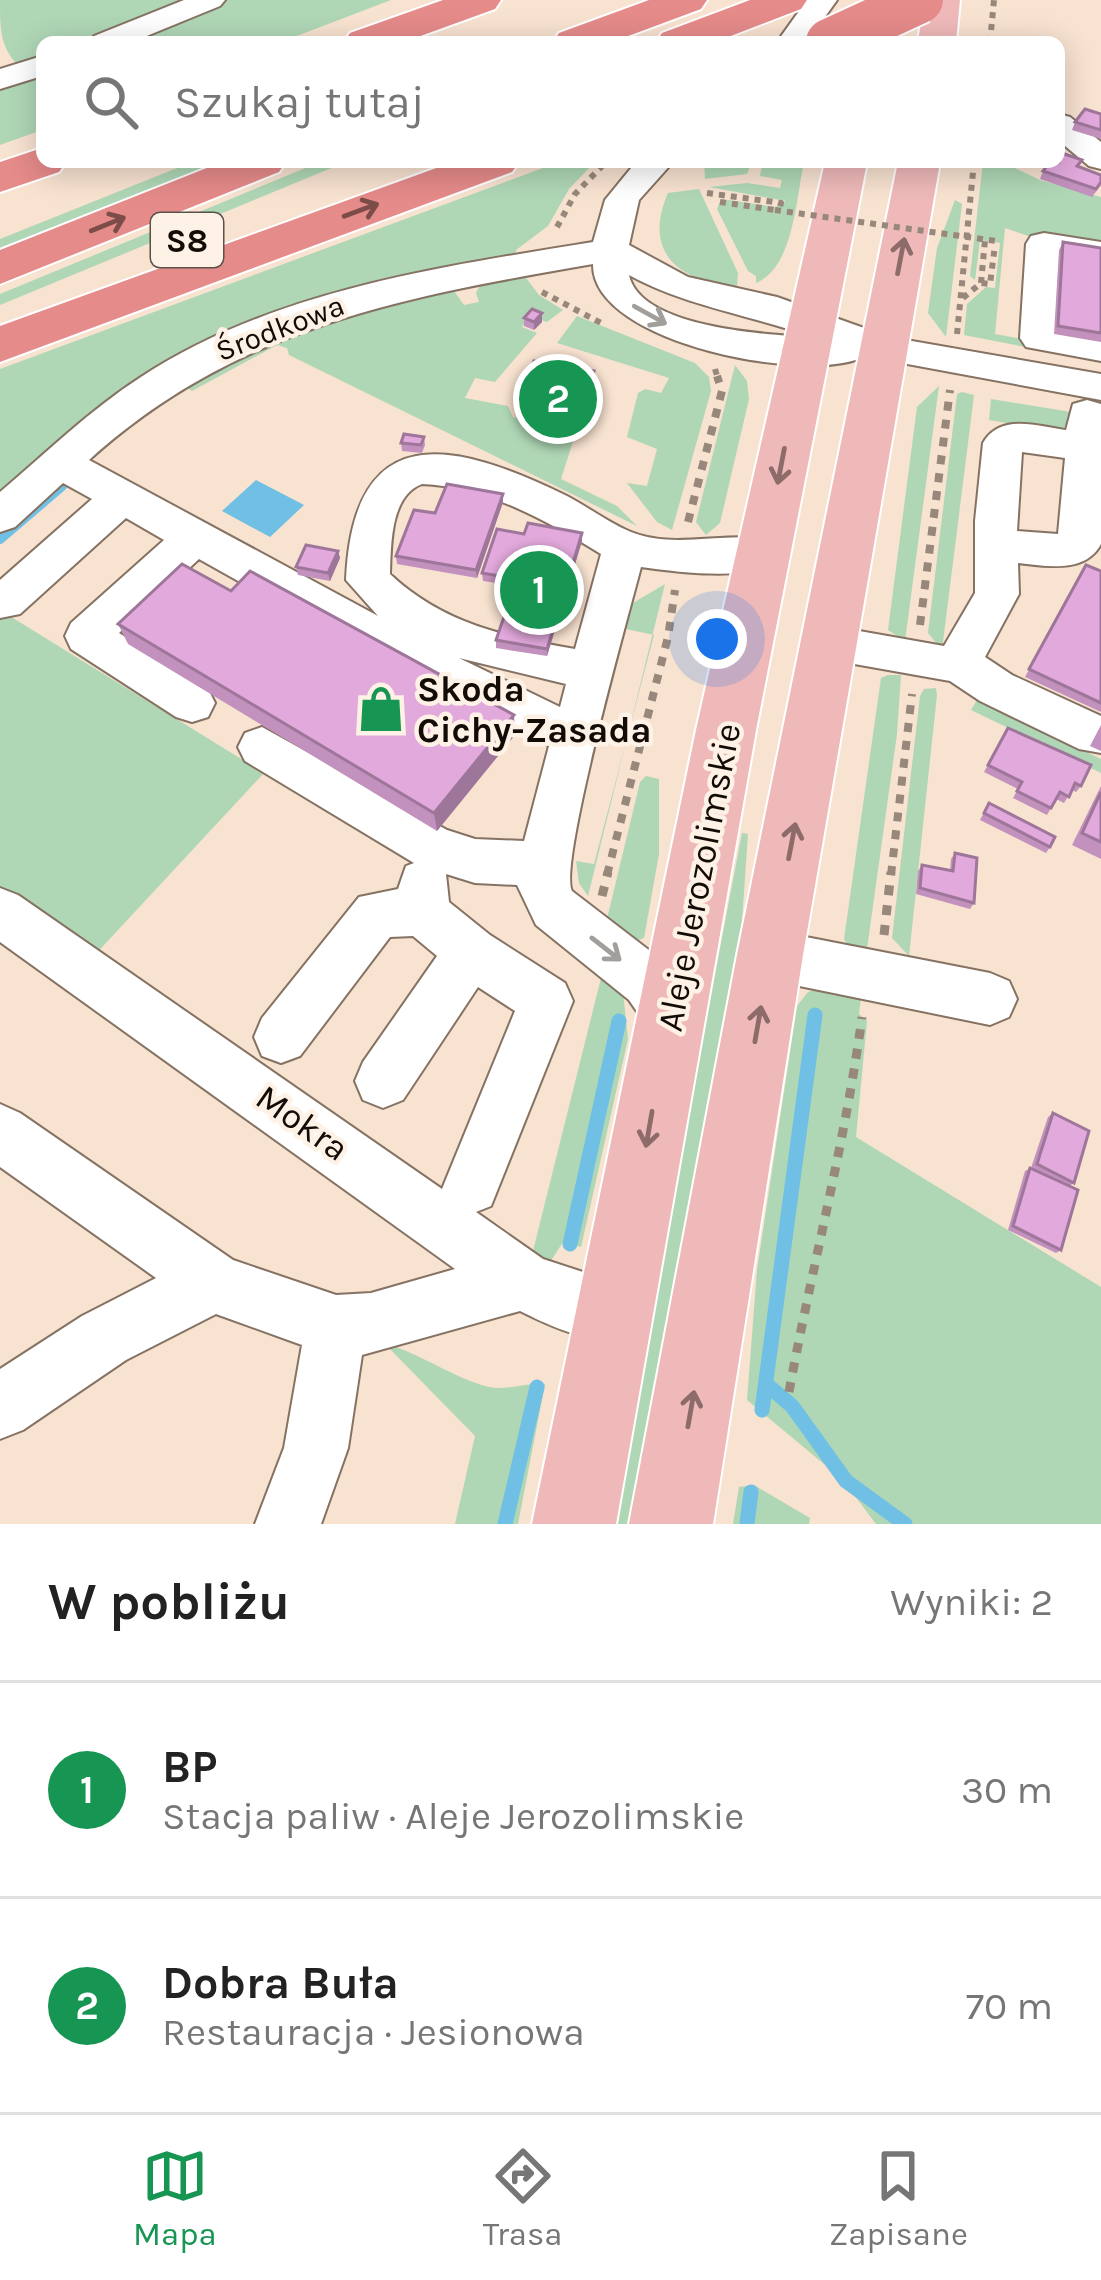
<!DOCTYPE html>
<html lang="pl">
<meta charset="utf-8">
<style>
:root{--surface:#fff;--page:#f2f2f2;--text:#222;--muted:#767676;--line:#e0e0e0;--accent:#179553}
body{margin:0;font-family:Karla,sans-serif;background:var(--page);color:var(--text)}
.you{position:absolute;left:717px;top:639px;width:42px;height:42px;margin:-30px;border:9px solid #fff;border-radius:50%;background:#1a73e8;box-shadow:0 0 0 18px #1a73e833}
.badge{display:grid;place-items:center;width:78px;height:78px;border-radius:50%;background:var(--accent);color:#fff;font-size:39px;font-weight:700}
.pin{position:absolute;translate:-50% -50%;border:6px solid #fff;box-shadow:0 3px 12px #0006}
.list{margin:0;padding:0;list-style:none}
h2{display:flex;justify-content:space-between;align-items:center;height:156px;margin:0;padding:0 48px;font-size:51px}
h2 small{font-size:39px;font-weight:400;color:var(--muted)}
.list li{display:grid;grid-template-columns:78px 1fr auto;gap:36px;align-items:center;box-sizing:border-box;height:216px;padding:0 48px;border-top:3px solid var(--line)}
.list b{display:block;font-size:45px;white-space:nowrap}
.list p{margin:0;font-size:39px;white-space:nowrap;color:var(--muted)}
.list em{font-size:39px;font-style:normal;color:var(--muted)}
.icon{flex:none;width:66px;height:66px;fill:none;stroke:currentColor;stroke-width:2;stroke-linecap:round;stroke-linejoin:round}
.map{position:relative;flex:none;width:1101px;height:1524px;overflow:hidden}
.search{position:absolute;background:var(--surface);box-shadow:0 6px 30px #0003;left:36px;right:36px;top:36px;height:132px;display:flex;align-items:center;gap:30px;box-sizing:border-box;padding:0 42px;border-radius:18px;color:var(--muted);font-size:45px}
.sheet{height:588px;background:var(--surface)}
nav{display:flex;justify-content:space-around;align-items:center;box-sizing:border-box;height:168px;border-top:3px solid var(--line);background:var(--surface);font-size:33px;color:var(--muted)}
nav a{display:grid;justify-items:center;gap:6px}
nav .on{color:var(--accent)}
.map>svg:first-child{display:block}
.green{fill:#afd7b6}
.water{fill:#70bfe4}
.lines{fill:none;stroke-linecap:round;stroke-linejoin:round}
.stream-far1{stroke:#70bfe4;stroke-width:10}
.stream{stroke:#70bfe4;stroke-width:15}
.minor-casing{stroke:#857262;stroke-width:4}
.major-casing{stroke:#fff;stroke-width:4}
.highway-casing{stroke:#fff;stroke-width:4}
.path-far2{stroke:#98887b;stroke-width:6;stroke-dasharray:6 6;stroke-linecap:butt}
.path-far1{stroke:#98887b;stroke-width:8;stroke-dasharray:9 9;stroke-linecap:butt}
.path{stroke:#98887b;stroke-width:9;stroke-dasharray:10 10;stroke-linecap:butt}
.minor{fill:#fff;fill-rule:evenodd}
.major{fill:#efb9b9;fill-rule:evenodd}
.highway{fill:#e58b8a;fill-rule:evenodd}
.highway-bridge-casing{stroke:#fff;stroke-width:50;stroke-linecap:butt}
.path-bridge{stroke:#98887b;stroke-width:6;stroke-dasharray:6 6;stroke-linecap:butt}
.highway-bridge{stroke:#e58b8a;stroke-width:46}
.wall{fill:#c291bd}
.shaded-wall{fill:#9e769a}
.building{fill:#e2a9dc;stroke:#9e769a;stroke-width:3}
.oneway{stroke:#7c4c48}
.oneway2{stroke:#8c6b68}
.oneway3{stroke:#a19e9b}
.labels{text-anchor:middle;stroke-width:9;stroke-linejoin:round;paint-order:stroke}
.far-street-label{font-size:30px;fill:#130c06;stroke:#fef1e6}
.shield{fill:#fef1e6;stroke:#5a5149;stroke-width:3}
.shield-label{font-size:33px;font-weight:bold;fill:#130c06}
.poi-label{font-size:36px;font-weight:bold;fill:#130c06;stroke:#fef1e6;text-anchor:start}
.street-label{font-size:36px;fill:#130c06;stroke:#fef1e6}
</style>
<div class="map">
<svg width="1101" height="1524" viewBox="0 0 1101 1524">
<rect width="100%" height="100%" fill="#f8e2d0"/>
<g class="green">
<path d="M0,0H197L89,42H42V59L19,66C0,48 0,28 0,0Z"/>
<polygon points="225,0 391,0 281,42 120,42"/>
<polygon points="42,71 42,130 0,145 0,86"/>
<polygon points="192,162 219,162 0,249 0,239"/>
<polygon points="320,162 346,162 0,305 0,294"/>
<polygon points="559,162 595,162 569,189 548,226 516,250 516,259 309,303 0,505 0,369"/>
<path d="M704,162H804C796,198 794,267 756,283V276L748,271L717,209L721,199L775,207L786,201L709,187L747,183L780,188L782,180L760,176L762,166L751,164L747,174L705,179Z"/>
<polygon points="983,162 1013,162 1011,166 1040,180 1101,197 1101,248 1031,237 1005,228 995,334 1039,342 1025,347 964,335 967,304 986,287 995,288 1000,243 980,240 975,280 970,276"/>
<path d="M699,189L738,273L737,286C679,283 642,252 668,193Z"/>
<polygon points="955,200 962,204 946,337 928,313 937,248"/>
<polygon points="523,274 539,295 563,310 547,322 530,316 522,327 537,333 495,382 475,378 465,398 508,406 513,417 577,429 561,479 617,506 637,526 289,355 287,348 277,345 192,391 185,386 278,332 443,290 454,291 464,305 479,302 476,293 481,284"/>
<polygon points="577,316 695,363 709,377 711,391 672,530 657,522 627,483 647,486 657,449 627,437 638,393 645,389 661,393 669,378 557,343"/>
<polygon points="735,365 747,381 749,399 720,523 706,535 696,522"/>
<polygon points="939,386 905,641 888,630 917,407"/>
<polygon points="962,392 974,395 942,650 928,633 957,394"/>
<polygon points="991,399 1071,412 1071,419 1060,432 989,420"/>
<polygon points="665,584 588,896 579,883 576,861 594,864 654,635 626,629 633,603"/>
<polygon points="0,610 264,773 92,958 0,894"/>
<polygon points="888,675 901,675 897,734 866,956 850,950 844,939 881,678"/>
<polygon points="936,688 937,695 909,956 892,938 920,696 924,689"/>
<polygon points="977,700 1101,759 1101,773 971,710"/>
<polygon points="646,776 659,779 659,854 644,938 634,942 606,923 640,782"/>
<polygon points="742,833 748,834 739,965 640,1524 610,1524"/>
<polygon points="604,966 623,992 628,1039 581,1247 563,1242 547,1267 531,1259"/>
<polygon points="817,989 835,996 841,990 862,989 859,1014 867,1021 856,1137 1101,1287 1101,1524 876,1524 842,1479 747,1400 757,1270 797,1006 808,992"/>
<path d="M384,1343C422,1354 453,1378 489,1387C508,1391 526,1382 545,1384L518,1524H455L475,1436Z"/>
<polygon points="754,1485 810,1518 809,1524 733,1524 739,1487"/>
</g>
<polygon class="water" points="256,480 304,505 270,537 222,511"/>
<g class="lines">
<polyline class="stream-far1" points="0,539 62,486"/>
<g class="stream">
<polyline points="570,1244 619,1021"/>
<polyline points="766,1384 792,1406 846,1481 905,1524"/>
<polyline points="762,1410 815,1015"/>
<polyline points="505,1524 537,1387"/>
<polyline points="747,1524 751,1492"/>
</g>
<defs>
<g id="minor">
<polygon points="184,0 225,0 220,6 132,42 90,42 94,36"/>
<polygon points="807,0 837,0 807,42 777,42"/>
<polygon points="42,56 42,76 0,89 0,69"/>
<polygon points="1059,114 1070,117 1101,142 1101,169 1089,166 1059,141"/>
<path d="M636,162H673L639,200L629,245L688,277L777,297L889,337L1101,374V400L864,356C817,385 591,345 593,264C403,297 236,327 89,460L378,616L346,580C353,417 453,440 567,496C588,507 609,523 631,532C678,551 732,528 778,542L784,554L778,566C736,579 684,573 641,567C629,613 558,865 572,891L667,964L697,1014L689,1032L670,1040L651,1032L629,1000L536,925L517,885L475,883L446,874L449,902L490,935L565,983L573,1001L491,1206L476,1212L543,1259L638,1290L647,1312L638,1334C600,1349 556,1329 520,1311L362,1355L348,1448L321,1524H255L284,1448L302,1345L216,1314L126,1360L23,1430L0,1439V1369L82,1316L156,1278L0,1167V1104L20,1113L233,1260L336,1295L371,1293L455,1269L0,942V888L18,895L442,1189L515,1011L478,987L403,1100L383,1108L363,1100L355,1081L363,1062L437,956L413,936L390,937L300,1056L281,1063L262,1056L254,1037L262,1018L359,897L398,889L406,866L414,863L245,761L238,747L245,733L262,727L447,830L475,839L524,841L549,746L401,672L199,559L119,633L208,689L215,703L208,717L192,722L176,717L71,649L65,636L71,623L164,540L126,518L20,614L0,618V580L92,499L63,483L15,527L0,532V492C46,453 90,410 141,377C274,290 440,267 593,242L605,200ZM629,275C685,306 751,315 812,337C768,335 640,328 629,275ZM422,484C487,487 546,520 601,554L575,649C506,637 443,624 390,574C391,545 390,496 422,484ZM459,658L566,684L560,707Z"/>
<polygon points="1044,233 1101,242 1101,264 1061,258 1058,329 1101,335 1101,361 1026,347 1020,338 1026,244 1031,236"/>
<path d="M1087,400L1101,404V544C1085,574 1046,566 1018,563L1019,594L985,657L1012,675L1101,716V753L1079,749L980,701L950,681L815,657L808,644L815,631L831,626L944,646L975,593V521L983,443C1000,413 1038,426 1066,430L1073,404ZM1022,452L1065,458L1058,534L1017,531Z"/>
<polygon points="770,930 990,973 1009,981 1017,999 1009,1017 990,1025 770,980 751,972 744,955 751,938"/>
</g>
<g id="major">
<polygon points="924,0 960,0 956,42 918,42"/>
<polygon points="825,162 867,162 756,730 616,1524 532,1524 696,730"/>
<polygon points="898,162 940,162 803,955 713,1524 629,1524 737,955"/>
</g>
<g id="highway">
<polygon points="443,0 501,0 495,9 404,42 344,42 350,33"/>
<polygon points="649,0 707,0 701,9 612,42 553,42 559,33"/>
<polygon points="750,0 807,0 801,9 715,42 656,42 662,33"/>
<polygon points="42,148 42,162 66,162 59,172 0,192 0,162"/>
<polygon points="222,162 286,162 279,172 0,284 0,250"/>
<polygon points="453,162 519,162 512,172 0,362 0,326"/>
</g>
</defs>
<use href="#minor" class="minor-casing"/>
<use href="#major" class="major-casing"/>
<use href="#highway" class="highway-casing"/>
<g class="path-far2">
<polyline points="990,42 994,0"/>
<polyline points="707,193 781,203 779,210"/>
<polyline points="720,202 775,210"/>
<polyline points="557,227 575,194 606,162"/>
<polyline points="981,283 985,240"/>
<polyline points="542,292 603,324"/>
<polyline points="963,298 981,283 990,284 995,245"/>
<polyline points="957,334 974,162"/>
<polyline points="715,369 718,379"/>
</g>
<g class="path-far1">
<polyline points="688,522 722,391 717,376"/>
<polyline points="920,625 950,390"/>
<polyline points="607,875 668,637 675,590"/>
<polyline points="891,875 912,694"/>
</g>
<g class="path">
<polyline points="602,896 608,872"/>
<polyline points="884,935 891,872"/>
<path d="M789,1392C812,1266 845,1144 862,1017"/>
</g>
<use href="#minor" class="minor"/>
<use href="#major" class="major"/>
<use href="#highway" class="highway"/>
<defs>
<polyline id="highway-bridge" points="829,42 920,0"/>
</defs>
<use href="#highway-bridge" class="highway-bridge-casing"/>
<polyline class="path-bridge" points="775,210 996,241 995,245"/>
<use href="#highway-bridge" class="highway-bridge"/>
</g>
<g class="wall">
<polygon points="1101,114 1101,139 1072,130 1075,122"/>
<polygon points="1079,167 1101,185 1092,197 1040,179 1043,171"/>
<polygon points="1063,242 1101,248 1101,342 1054,334 1059,250"/>
<polygon points="542,313 542,322 534,330 524,326 524,318"/>
<polygon points="594,379 578,424 518,413 517,405"/>
<polygon points="424,437 425,445 422,453 402,451 401,443"/>
<polygon points="503,502 477,578 397,564 396,556 435,513"/>
<polygon points="582,541 547,656 496,648 496,640 515,586 483,581 482,573"/>
<polygon points="338,551 340,558 330,581 298,575 296,567"/>
<polygon points="1086,565 1101,571 1101,712 1025,677"/>
<polygon points="231,591 515,735 437,831 128,644 118,624"/>
<polygon points="1101,725 1101,751 1090,746"/>
<polygon points="1008,728 1081,786 1076,792 1072,790 1064,803 1056,799 1047,815 1013,798 1018,789 984,772"/>
<polygon points="1101,786 1101,859 1072,845"/>
<polygon points="989,803 1050,847 1046,853 980,820"/>
<polygon points="955,853 974,903 970,909 916,894 918,871 922,865 950,871 951,859"/>
<polygon points="1053,1113 1074,1183 1069,1186 1061,1250 1056,1253 1008,1230 1025,1171 1031,1168 1048,1117"/>
</g>
<g class="shaded-wall">
<polygon points="542,313 542,322 534,330 534,322"/>
<polygon points="594,371 594,379 578,424 579,416"/>
<polygon points="503,494 503,502 477,578 476,570"/>
<polygon points="582,533 582,541 547,656 547,649"/>
<polygon points="338,551 340,558 330,581 328,573"/>
<polygon points="514,715 515,735 437,831 434,813"/>
</g>
<g class="building">
<polygon points="1085,109 1101,114 1101,130 1075,122"/>
<polygon points="1059,152 1082,160 1077,166 1101,175 1101,182 1096,189 1043,171 1050,162 1059,162"/>
<polygon points="1063,242 1101,248 1101,333 1058,326"/>
<polygon points="532,309 542,313 534,322 524,318"/>
<polygon points="534,361 594,371 579,416 517,405"/>
<polygon points="404,434 424,437 421,445 401,443"/>
<polygon points="447,484 503,494 476,570 396,556 414,510 435,513"/>
<polygon points="528,523 582,533 547,649 496,640 517,579 482,573 497,529 524,534"/>
<polygon points="306,545 338,551 328,573 296,567"/>
<polygon points="182,564 231,591 250,571 514,715 434,813 118,624"/>
<polygon points="1086,565 1101,571 1101,703 1029,669"/>
<polygon points="1008,728 1091,765 1081,786 1075,783 1069,797 1060,792 1051,808 1017,791 1022,782 988,765"/>
<polygon points="1101,792 1101,842 1082,833"/>
<polygon points="989,803 1055,837 1050,847 984,813"/>
<polygon points="955,853 977,858 974,903 920,888 922,865 953,871"/>
<polygon points="1053,1113 1089,1131 1074,1183 1037,1164"/>
<polygon points="1030,1168 1078,1190 1061,1250 1013,1226"/>
</g>
<defs><path id="oneway-shaft" d="M-6 0H5M1.5-3L5.5 0L1.5 3" fill="none" stroke-width="1.6" stroke-linecap="round" stroke-linejoin="round" transform="scale(3)"/></defs>
<g class="oneway">
<use href="#oneway-shaft" transform="translate(361 210) rotate(-20)"/>
<use href="#oneway-shaft" transform="translate(108 224) rotate(-22)"/>
</g>
<g class="oneway2">
<use href="#oneway-shaft" transform="translate(901 256) rotate(-79)"/>
<use href="#oneway-shaft" transform="translate(781 466) rotate(101)"/>
<use href="#oneway-shaft" transform="translate(792 841) rotate(-79)"/>
<use href="#oneway-shaft" transform="translate(758 1024) rotate(-80)"/>
<use href="#oneway-shaft" transform="translate(649 1129) rotate(100)"/>
<use href="#oneway-shaft" transform="translate(691 1409) rotate(-80)"/>
</g>
<g class="oneway3">
<use href="#oneway-shaft" transform="translate(650 315) rotate(29)"/>
<use href="#oneway-shaft" transform="translate(606 949) rotate(38)"/>
</g>
<defs>
<symbol id="shop-bare" viewBox="-9 -9 18 18"><path d="M-5-2.5h2.3a2.7 3.5 0 0 1 5.4 0H5L5.5 6h-11ZM-1.5-2.5h3a1.5 2.3 0 0 0-3 0Z" fill="#179553" stroke="#fef1e6" stroke-width="2.5" paint-order="stroke"/></symbol>
</defs>
<g fill-rule="evenodd">
<use href="#shop-bare" x="348" y="676" width="66" height="66"/>
</g>
<g class="labels">
<g class="far-street-label">
<text transform="translate(280 328) rotate(-21)" y="10">Środkowa</text>
</g>
<rect class="shield" x="151" y="213" width="72" height="54" rx="9"/>
<g class="shield-label">
<text x="187" y="252">S8</text>
</g>
<g class="poi-label">
<text x="417" y="701">Skoda<tspan x="417" dy="41">Cichy-Zasada</tspan></text>
</g>
<g class="street-label">
<text transform="translate(698 877) rotate(-79)" y="13">Aleje Jerozolimskie</text>
<text transform="translate(303 1122) rotate(35)" y="13">Mokra</text>
</g>
</g>
</svg>
<div class="you"></div>
<div class="pin badge" style="left:539px;top:590px">1</div>
<div class="pin badge" style="left:558px;top:399px">2</div>
<div class="search"><svg class="icon" aria-label="search" viewBox="0 0 24 24"><circle cx="10" cy="10" r="6"/><path d="M15 15l6 6"/></svg>Szukaj tutaj</div>
</div>
<section class="sheet">
<h2>W pobliżu<small>Wyniki: 2</small></h2>
<ul class="list">
<li><span class="badge">1</span><div><b>BP</b><p>Stacja paliw · Aleje Jerozolimskie</p></div><em>30 m</em></li>
<li><span class="badge">2</span><div><b>Dobra Buła</b><p>Restauracja · Jesionowa</p></div><em>70 m</em></li>
</ul>
</section>
<nav>
<a class="on"><svg class="icon" aria-label="map" viewBox="0 0 24 24"><path d="M3 6l6-2 6 2 6-2v14l-6 2-6-2-6 2zM9 4v14M15 6v14"/></svg>Mapa</a>
<a><svg class="icon" aria-label="directions" viewBox="0 0 24 24"><path d="M12 3l9 9-9 9-9-9zM9 14v-3h6M13 9l2 2-2 2"/></svg>Trasa</a>
<a><svg class="icon" aria-label="saved" viewBox="0 0 24 24"><path d="M7 4h10v16l-5-4-5 4z"/></svg>Zapisane</a>
</nav>
